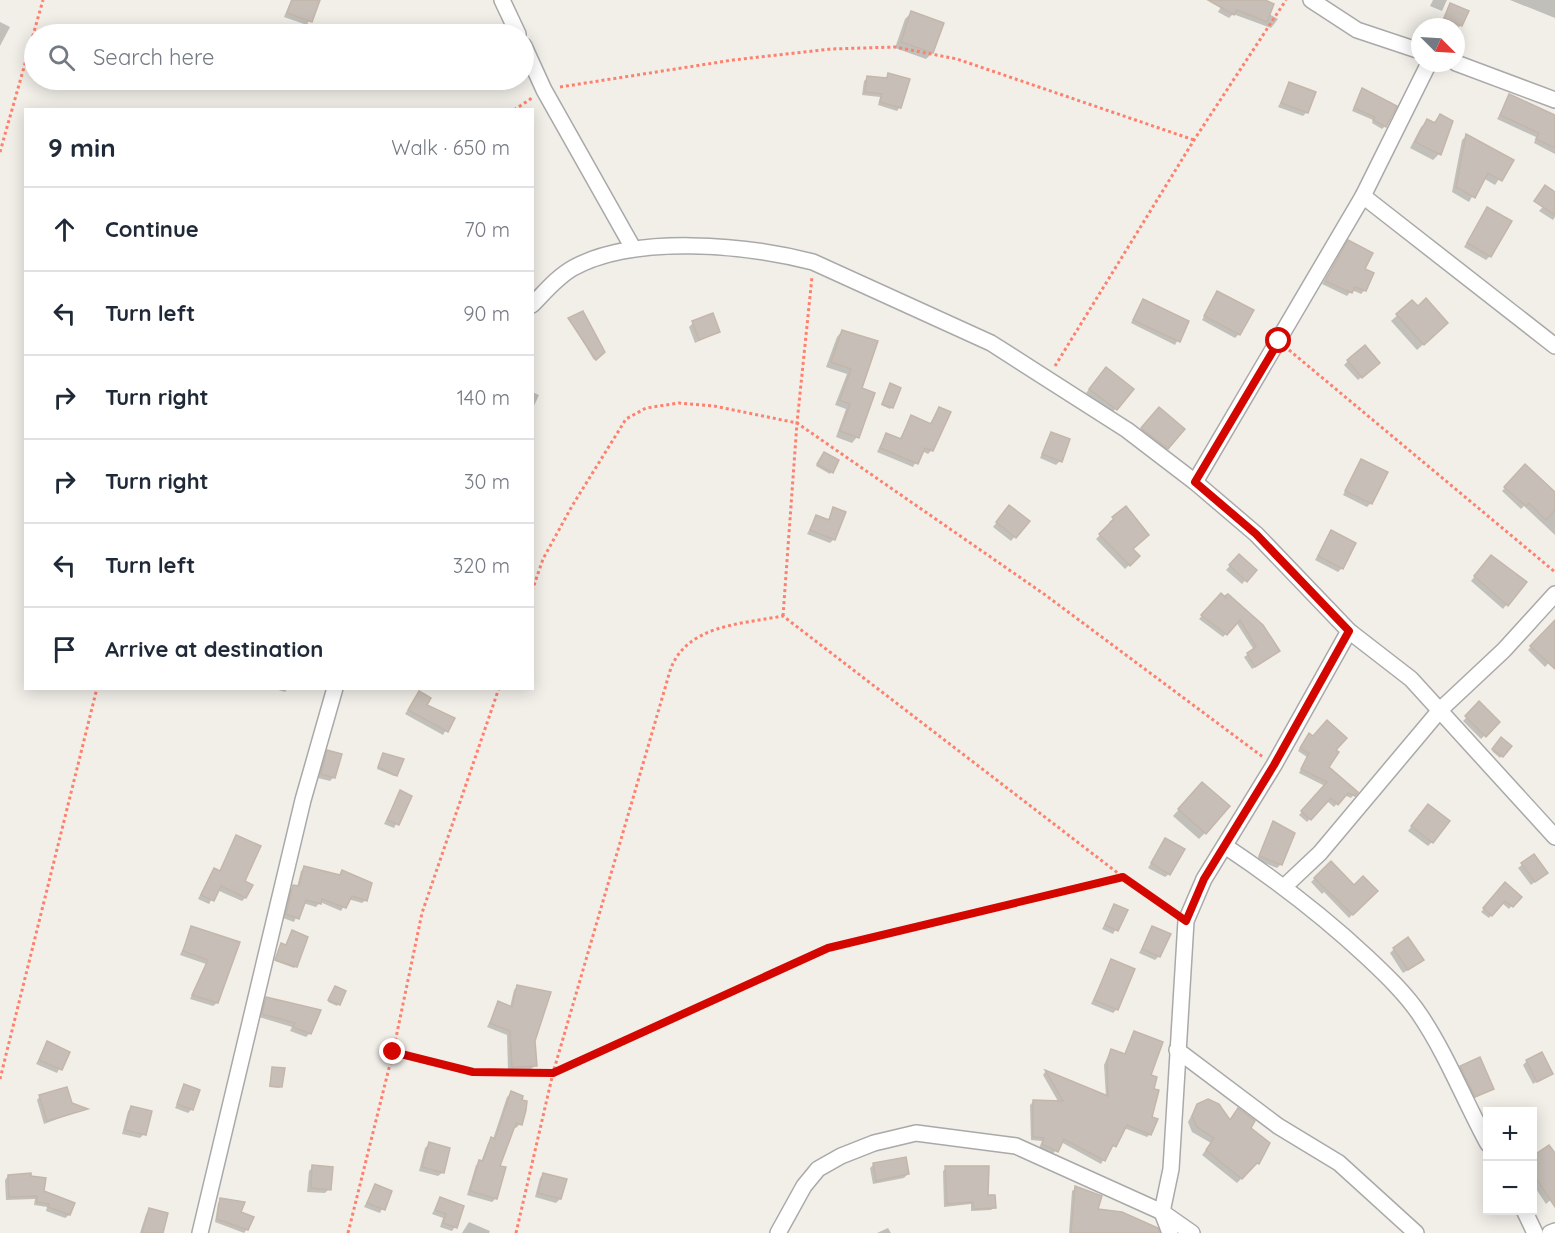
<!DOCTYPE html>
<meta charset="utf-8">
<style>
:root{--surface:#fff;--page:#f2f2f3;--text:#1f2937;--muted:#747a83;--line:#e0e1e3}
body{margin:0;font-family:Quicksand,sans-serif;background:var(--page);color:var(--text)}
.controls{position:absolute;right:18px;bottom:18px;display:grid;overflow:hidden;border-radius:0px;box-shadow:0 3px 15px #0003}
.controls button{width:54px;height:54px;display:grid;place-items:center;padding:0;border:0;border-bottom:2px solid var(--line);background:var(--surface);color:var(--text);font:30px sans-serif}
.compass{position:absolute;left:1411px;top:18px;width:54px;height:54px;border-radius:50%;background:var(--surface);box-shadow:0 3px 15px #0003;rotate:114deg}
.stop{position:absolute;width:18px;height:18px;margin:-14px;border:4px solid #d40600;border-radius:50%;background:#fff}
.stop.end{background:#d40600;border-color:#fff;box-shadow:0 2px 6px #0008}
.list{margin:0;padding:0;list-style:none}
h2{display:flex;justify-content:space-between;align-items:center;height:78px;margin:0;padding:0 24px;font-size:26px}
h2 small{font-size:20px;font-weight:400;color:var(--muted)}
.list li{display:grid;grid-template-columns:39px 1fr auto;gap:18px;align-items:center;box-sizing:border-box;height:84px;padding:0 24px;border-top:2px solid var(--line)}
.list b{display:block;font-size:22px;white-space:nowrap}
.list em{font-size:20px;font-style:normal;color:var(--muted)}
.icon{flex:none;width:33px;height:33px;fill:none;stroke:currentColor;stroke-width:2;stroke-linecap:round;stroke-linejoin:round}
.map{position:relative;flex:none;width:1555px;height:1233px;overflow:hidden}
.search{position:absolute;background:var(--surface);box-shadow:0 3px 15px #0003;left:24px;top:24px;width:510px;height:66px;display:flex;align-items:center;gap:15px;box-sizing:border-box;padding:0 21px;border-radius:33px;color:var(--muted);font-size:22px}
.panel{position:absolute;background:var(--surface);box-shadow:0 3px 15px #0003;left:24px;top:108px;width:510px;height:582px;border-radius:0px}
.map>svg:first-child{display:block}
.shadow{fill:#0003}
.building{fill:#c7bfb7;stroke:#c4b6aa;stroke-width:1.5}
.lines{fill:none;stroke-linecap:round;stroke-linejoin:round}
.minor-casing{stroke:#a9a9a9;stroke-width:18}
.path{stroke:#fd816e;stroke-width:3;stroke-dasharray:3 3;stroke-linecap:butt}
.minor{stroke:#fff;stroke-width:15}
.route{stroke:#d40600;stroke-width:8}
</style>
<div class="map">
<svg width="1555" height="1233" viewBox="0 0 1555 1233">
<rect width="100%" height="100%" fill="#f2efe9"/>
<g class="shadow">
<polygon points="291,0 319,0 307,25 284,17"/>
<polygon points="1225,0 1261,0 1269,14 1278,19 1271,28 1233,14 1229,18 1218,12"/>
<polygon points="1433,0 1447,0 1442,11 1430,6"/>
<polygon points="1510,0 1555,0 1555,18"/>
<polygon points="1451,5 1461,25 1457,29 1441,22"/>
<polygon points="911,13 932,53 926,59 895,48 905,19"/>
<polygon points="0,22 10,27 0,46"/>
<polygon points="889,75 900,107 897,111 878,105 880,97 862,95 864,81 867,78 885,78"/>
<polygon points="1290,84 1307,112 1303,116 1278,107"/>
<polygon points="1362,90 1385,126 1382,129 1372,123 1373,120 1352,111"/>
<polygon points="1510,96 1555,117 1555,154 1534,143 1536,137 1497,119"/>
<polygon points="1440,116 1439,154 1433,160 1410,148 1421,127 1428,121 1433,123"/>
<polygon points="1467,135 1512,160 1495,185 1483,178 1469,202 1452,192 1462,140"/>
<polygon points="1555,194 1555,217 1553,220 1539,211"/>
<polygon points="1488,209 1490,256 1486,260 1464,247"/>
<polygon points="1345,246 1363,270 1365,290 1361,294 1352,290 1347,296 1322,284"/>
<polygon points="1217,293 1239,334 1235,338 1202,320"/>
<polygon points="1143,300 1187,322 1175,345 1131,323"/>
<polygon points="1412,302 1440,329 1417,350 1391,321"/>
<polygon points="569,319 602,354 594,360"/>
<polygon points="693,323 718,332 695,343 689,327"/>
<polygon points="842,331 860,389 857,437 852,443 836,437 846,409 835,405 847,374 826,367 837,337"/>
<polygon points="1348,361 1374,366 1358,380 1344,365"/>
<polygon points="1102,373 1132,389 1112,413 1086,393"/>
<polygon points="890,385 892,407 890,409 881,405"/>
<polygon points="532,392 539,395 532,410"/>
<polygon points="939,409 932,450 928,454 922,451 913,467 877,452 886,434 899,440 911,417 929,425"/>
<polygon points="1155,413 1167,448 1163,452 1138,433"/>
<polygon points="1051,434 1060,461 1056,465 1040,458"/>
<polygon points="822,455 831,472 830,474 816,466"/>
<polygon points="1361,461 1371,503 1367,507 1343,495"/>
<polygon points="1525,466 1555,496 1555,535 1524,506 1521,509 1502,491"/>
<polygon points="1126,508 1131,549 1138,556 1125,569 1096,539 1111,524 1109,522"/>
<polygon points="834,509 834,539 830,543 807,534 816,517 827,521"/>
<polygon points="1006,511 1028,521 1011,541 993,527"/>
<polygon points="1331,532 1342,568 1338,572 1315,560"/>
<polygon points="1239,556 1255,570 1242,584 1226,570"/>
<polygon points="1487,561 1525,582 1503,609 1471,581"/>
<polygon points="1221,595 1225,599 1228,596 1278,651 1275,654 1252,669 1244,657 1254,650 1236,622 1223,637 1199,619"/>
<polygon points="1555,622 1555,656 1545,667 1528,650"/>
<polygon points="272,688 288,688 285,692"/>
<polygon points="419,693 425,705 453,718 443,735 405,714"/>
<polygon points="1480,704 1498,722 1481,739 1463,721"/>
<polygon points="1306,738 1334,751 1327,768 1356,792 1351,798 1344,795 1334,807 1327,801 1307,822 1299,815 1325,786 1299,773 1307,757 1298,751"/>
<polygon points="1501,739 1510,746 1500,758 1492,751"/>
<polygon points="328,752 334,777 330,781 318,778 324,756"/>
<polygon points="382,756 396,775 394,776 377,769"/>
<polygon points="1196,790 1205,833 1199,839 1173,816"/>
<polygon points="400,792 410,796 394,828 384,824"/>
<polygon points="1424,810 1432,842 1428,846 1408,831"/>
<polygon points="1274,823 1281,864 1277,868 1257,860"/>
<polygon points="237,837 245,898 242,901 217,890 209,904 198,899 211,873 214,870 219,872"/>
<polygon points="1162,844 1169,874 1165,877 1148,868"/>
<polygon points="1533,856 1542,876 1531,885 1518,868"/>
<polygon points="1331,863 1354,887 1376,891 1349,918 1324,892 1322,894 1311,882"/>
<polygon points="304,868 338,876 342,872 366,900 362,903 348,899 341,911 320,902 316,907 303,903 294,922 283,918 290,890 294,886 297,887 301,871"/>
<polygon points="1505,884 1519,897 1509,909 1502,903 1489,918 1481,912"/>
<polygon points="1115,905 1126,911 1113,934 1102,929"/>
<polygon points="192,928 238,943 217,1003 213,1006 190,999 206,964 180,955"/>
<polygon points="1153,928 1159,956 1155,960 1139,953"/>
<polygon points="291,933 296,966 294,968 275,961 280,946 285,946"/>
<polygon points="1394,949 1418,964 1403,973 1390,953"/>
<polygon points="1111,961 1117,1009 1113,1013 1091,1004"/>
<polygon points="517,987 534,1040 535,1066 531,1069 508,1070 507,1035 487,1027 499,1003 510,1007 514,990"/>
<polygon points="334,990 344,992 337,1006 328,1002"/>
<polygon points="267,998 310,1033 306,1037 290,1031 292,1027 259,1017 263,1002"/>
<polygon points="1134,1033 1149,1076 1150,1134 1147,1137 1124,1128 1115,1146 1110,1148 1101,1164 1061,1142 1053,1154 1039,1148 1042,1141 1031,1140 1030,1105 1033,1102 1059,1103 1043,1075 1045,1072 1106,1097 1104,1065 1109,1054 1112,1051 1124,1055"/>
<polygon points="47,1043 68,1053 57,1073 36,1064"/>
<polygon points="1527,1061 1551,1073 1533,1084 1523,1065"/>
<polygon points="1461,1067 1492,1088 1471,1100 1457,1071"/>
<polygon points="272,1068 281,1086 279,1088 269,1087"/>
<polygon points="185,1086 192,1109 188,1113 175,1108"/>
<polygon points="511,1093 520,1124 516,1128 513,1127 498,1167 496,1198 492,1202 467,1195 476,1165 481,1162 488,1143 493,1139 507,1097"/>
<polygon points="40,1096 70,1104 85,1109 44,1124 37,1100"/>
<polygon points="1197,1105 1229,1121 1238,1110 1265,1154 1237,1183 1202,1155 1211,1143 1192,1132 1188,1122"/>
<polygon points="132,1107 144,1134 140,1138 122,1134 128,1111"/>
<polygon points="429,1144 442,1173 438,1176 419,1171 425,1148"/>
<polygon points="1549,1147 1555,1155 1555,1196 1546,1204 1532,1183 1532,1158"/>
<polygon points="874,1164 908,1174 904,1178 873,1184 870,1168"/>
<polygon points="313,1167 329,1189 325,1193 307,1192 309,1171"/>
<polygon points="946,1168 986,1197 994,1207 991,1210 971,1211 971,1204 944,1207 943,1171"/>
<polygon points="544,1174 560,1199 556,1203 535,1197 540,1178"/>
<polygon points="8,1176 73,1203 69,1215 65,1218 46,1211 47,1207 34,1205 35,1199 6,1200 5,1180"/>
<polygon points="375,1186 390,1192 380,1213 364,1207"/>
<polygon points="1076,1188 1096,1211 1151,1233 1069,1233 1072,1191"/>
<polygon points="440,1199 455,1227 452,1231 440,1227 443,1218 432,1214"/>
<polygon points="221,1200 239,1213 247,1229 244,1233 215,1222 218,1203"/>
<polygon points="149,1210 161,1233 140,1233 146,1214"/>
<polygon points="469,1222 490,1231 489,1233 462,1233"/>
<polygon points="888,1228 891,1233 877,1233"/>
</g>
<g class="building">
<polygon points="292,0 320,0 312,22 287,13"/>
<polygon points="1208,0 1265,0 1274,4 1267,22 1237,10 1234,15"/>
<polygon points="1450,3 1469,11 1462,26 1444,18"/>
<polygon points="911,11 944,23 933,53 901,42"/>
<polygon points="888,73 910,79 901,108 880,102 882,94 865,92 867,76 887,78"/>
<polygon points="1289,82 1316,92 1308,113 1281,103"/>
<polygon points="1362,88 1397,106 1386,127 1373,120 1375,117 1354,108"/>
<polygon points="1509,94 1555,115 1555,148 1536,139 1539,133 1500,115"/>
<polygon points="1440,114 1453,121 1441,155 1415,142 1427,119 1435,123"/>
<polygon points="1466,134 1514,160 1502,181 1488,173 1475,198 1456,187"/>
<polygon points="1545,185 1555,192 1555,215 1534,201"/>
<polygon points="1487,207 1512,221 1491,257 1467,243"/>
<polygon points="1348,240 1373,253 1365,269 1374,273 1366,291 1355,287 1352,293 1325,281"/>
<polygon points="1217,291 1254,310 1240,335 1204,316"/>
<polygon points="1426,298 1448,323 1424,345 1396,314 1412,300 1418,306"/>
<polygon points="1143,299 1189,321 1180,342 1133,320"/>
<polygon points="583,311 605,352 596,360 568,318"/>
<polygon points="713,313 720,332 699,340 692,321"/>
<polygon points="842,330 878,341 862,388 875,393 859,438 840,431 850,404 840,400 851,369 831,362"/>
<polygon points="1365,345 1380,363 1362,378 1347,360"/>
<polygon points="1106,367 1134,389 1117,410 1089,389"/>
<polygon points="890,383 901,388 893,408 882,404"/>
<polygon points="939,407 951,412 933,451 925,448 918,464 880,448 886,433 901,439 911,415 931,424"/>
<polygon points="1159,407 1185,429 1168,449 1141,428"/>
<polygon points="1051,432 1070,439 1062,462 1042,454"/>
<polygon points="824,452 839,460 833,473 817,464"/>
<polygon points="1361,459 1388,472 1372,504 1345,491"/>
<polygon points="1525,464 1555,492 1555,510 1546,520 1529,503 1526,506 1504,487"/>
<polygon points="1009,505 1030,521 1016,538 996,522"/>
<polygon points="1126,506 1149,535 1133,549 1140,556 1130,566 1099,534 1114,519 1112,517"/>
<polygon points="833,507 846,512 835,540 810,530 816,515 829,520"/>
<polygon points="1331,530 1356,543 1343,569 1318,556"/>
<polygon points="1239,554 1257,570 1247,582 1229,565"/>
<polygon points="1491,555 1527,582 1508,606 1474,576"/>
<polygon points="1221,593 1227,599 1225,596 1228,594 1263,625 1280,651 1255,667 1247,653 1256,647 1240,620 1227,635 1201,615"/>
<polygon points="1555,620 1555,669 1530,646"/>
<polygon points="419,691 431,698 427,705 455,718 448,732 408,710"/>
<polygon points="1479,701 1500,722 1486,737 1465,716"/>
<polygon points="1327,720 1347,738 1336,750 1339,752 1329,767 1358,792 1355,796 1348,793 1338,805 1331,798 1311,820 1301,811 1327,782 1301,769 1309,753 1300,748 1309,733 1313,736"/>
<polygon points="1501,737 1512,746 1503,757 1492,749"/>
<polygon points="327,750 342,754 335,778 321,774"/>
<polygon points="383,753 404,759 397,776 378,767"/>
<polygon points="1202,782 1230,806 1206,834 1178,809"/>
<polygon points="400,790 412,796 399,825 387,820"/>
<polygon points="1428,804 1450,821 1433,843 1411,826"/>
<polygon points="1273,821 1295,833 1282,865 1259,856"/>
<polygon points="236,835 261,846 245,881 253,885 246,898 221,886 214,901 201,895 214,868 220,871"/>
<polygon points="1165,838 1185,849 1170,875 1151,863"/>
<polygon points="1534,854 1548,873 1535,882 1521,863"/>
<polygon points="1331,861 1354,885 1363,876 1378,891 1353,915 1314,878"/>
<polygon points="304,866 340,875 342,870 372,883 367,901 352,896 346,908 322,899 321,904 306,900 299,919 286,914 293,885 299,886"/>
<polygon points="1505,882 1522,897 1513,907 1505,901 1492,916 1483,908"/>
<polygon points="1114,904 1128,910 1118,931 1105,925"/>
<polygon points="191,926 240,942 218,1003 192,995 208,960 183,951"/>
<polygon points="1152,926 1171,934 1160,957 1142,949"/>
<polygon points="292,930 308,937 297,967 275,960 281,943 286,945"/>
<polygon points="1408,937 1424,960 1408,970 1393,948"/>
<polygon points="1111,959 1135,969 1118,1010 1094,1000"/>
<polygon points="517,985 551,992 535,1041 537,1066 512,1067 510,1031 490,1023 498,1001 512,1007"/>
<polygon points="335,986 346,991 340,1005 328,1000"/>
<polygon points="266,997 321,1010 311,1034 293,1027 295,1023 262,1014"/>
<polygon points="1134,1031 1163,1042 1151,1075 1157,1077 1154,1089 1159,1090 1152,1117 1158,1119 1151,1135 1127,1125 1116,1147 1113,1145 1105,1161 1064,1139 1058,1152 1042,1144 1044,1138 1033,1137 1033,1100 1063,1101 1045,1070 1108,1096 1107,1061 1111,1049 1125,1054"/>
<polygon points="47,1041 70,1052 62,1070 39,1060"/>
<polygon points="1542,1052 1553,1074 1537,1082 1526,1060"/>
<polygon points="1480,1057 1494,1089 1475,1097 1460,1066"/>
<polygon points="272,1067 285,1068 282,1087 270,1086"/>
<polygon points="184,1084 200,1090 193,1110 177,1104"/>
<polygon points="67,1087 72,1103 88,1109 47,1121 39,1095"/>
<polygon points="511,1091 523,1096 522,1100 527,1101 526,1110 522,1125 516,1123 500,1166 506,1167 497,1199 470,1191 479,1160 483,1161 491,1137 495,1139"/>
<polygon points="1208,1099 1219,1104 1230,1120 1238,1108 1255,1121 1251,1128 1270,1143 1259,1164 1257,1163 1242,1179 1206,1150 1214,1138 1197,1127 1192,1116 1197,1104"/>
<polygon points="131,1106 152,1111 146,1135 125,1130"/>
<polygon points="429,1142 450,1148 444,1173 422,1167"/>
<polygon points="1549,1145 1555,1153 1555,1207 1533,1174 1533,1156"/>
<polygon points="906,1157 909,1174 876,1181 873,1163"/>
<polygon points="312,1165 333,1167 331,1190 311,1188"/>
<polygon points="945,1166 989,1166 988,1195 995,1195 996,1208 974,1209 973,1202 947,1204"/>
<polygon points="31,1173 31,1176 46,1178 44,1191 75,1203 70,1215 48,1207 49,1204 37,1202 37,1196 9,1197 8,1175"/>
<polygon points="543,1173 567,1179 561,1199 538,1193"/>
<polygon points="375,1184 392,1191 385,1210 367,1203"/>
<polygon points="1075,1186 1102,1196 1098,1209 1122,1212 1158,1228 1160,1233 1071,1233"/>
<polygon points="440,1197 464,1206 457,1228 443,1223 446,1214 435,1210"/>
<polygon points="220,1198 245,1202 241,1212 254,1217 248,1230 217,1219"/>
<polygon points="149,1208 168,1213 163,1233 142,1233"/>
</g>
<g class="lines">
<defs>
<g id="minor">
<polyline points="502,0 518,34"/>
<polyline points="1311,0 1357,30 1420,51"/>
<polyline points="524,46 544,90 633,248"/>
<polyline points="1456,63 1555,100"/>
<polyline points="1363,196 1555,346"/>
<path d="M532,305C545,292 557,277 573,268C635,234 747,245 813,262L991,343L1127,430L1195,482L1256,534L1349,631L1411,679L1555,837"/>
<polyline points="1195,482 1363,196 1429,63"/>
<path d="M1225,846C1276,880 1323,916 1368,958C1386,975 1406,994 1420,1015C1447,1055 1465,1102 1488,1144"/>
<polyline points="1285,886 1320,853 1440,710 1504,650 1555,594"/>
<polyline points="1177,1050 1278,1126 1339,1163 1416,1233"/>
<polyline points="1524,1210 1535,1233"/>
<polyline points="200,1233 303,800 335,688"/>
<polyline points="778,1233 804,1186 818,1169 841,1156 874,1143 916,1133 1016,1146 1162,1212 1192,1233"/>
<polyline points="1170,1233 1162,1212 1171,1169 1186,921 1204,879 1274,765 1349,631"/>
<polyline points="1550,1233 1555,1231"/>
</g>
</defs>
<use href="#minor" class="minor-casing"/>
<g class="path">
<polyline points="560,87 733,60 831,49 895,47 957,59 1194,140"/>
<polyline points="514,110 532,98"/>
<polyline points="0,152 43,0"/>
<polyline points="1289,350 1555,572"/>
<polyline points="1055,366 1194,140 1286,0"/>
<polyline points="532,591 543,559 572,506 626,419 646,408 679,403 714,406 797,423 1044,594 1263,757"/>
<polyline points="783,616 797,423 812,277"/>
<polyline points="393,1052 473,1072 553,1073 828,948 1123,877"/>
<polyline points="0,1079 97,688"/>
<polyline points="348,1233 393,1052 422,913 499,688"/>
<path d="M516,1233L553,1073L670,671C685,625 741,624 783,616L1123,877L1173,912"/>
</g>
<use href="#minor" class="minor"/>
</g>
<g class="lines">
<polyline class="route" points="393,1052 473,1072 553,1073 828,948 1123,877 1186,921 1204,879 1274,765 1349,631 1256,534 1195,482 1279,341"/>
</g>
</svg>
<div class="controls">
<button>+</button>
<button>−</button>
</div>
<svg class="compass" viewBox="-18 -18 36 36"><path d="M0-13l5 13h-10z" fill="#e53935"/><path d="M0 13l5-13h-10z" fill="#747a83"/></svg>
<div class="stop" style="left:1279px;top:341px"></div>
<div class="stop end" style="left:393px;top:1052px"></div>
<div class="search"><svg class="icon" aria-label="search" viewBox="0 0 24 24"><circle cx="10" cy="10" r="6"/><path d="M15 15l6 6"/></svg>Search here</div>
<section class="panel">
<h2>9 min<small>Walk · 650 m</small></h2>
<ul class="list">
<li><svg class="icon" aria-label="ahead" viewBox="0 0 24 24"><path d="M12 20V5M6 11l6-6 6 6"/></svg><div><b>Continue</b></div><em>70 m</em></li>
<li><svg class="icon" aria-label="left" viewBox="0 0 24 24"><path d="M17 20v-9H6M10 6l-5 5 5 5"/></svg><div><b>Turn left</b></div><em>90 m</em></li>
<li><svg class="icon" aria-label="right" viewBox="0 0 24 24"><path d="M7 20v-9h11M14 6l5 5-5 5"/></svg><div><b>Turn right</b></div><em>140 m</em></li>
<li><svg class="icon" aria-label="right" viewBox="0 0 24 24"><path d="M7 20v-9h11M14 6l5 5-5 5"/></svg><div><b>Turn right</b></div><em>30 m</em></li>
<li><svg class="icon" aria-label="left" viewBox="0 0 24 24"><path d="M17 20v-9H6M10 6l-5 5 5 5"/></svg><div><b>Turn left</b></div><em>320 m</em></li>
<li><svg class="icon" aria-label="arrive" viewBox="0 0 24 24"><path d="M6 21V4h12l-3 4 3 4H6"/></svg><div><b>Arrive at destination</b></div></li>
</ul>
</section>
</div>
